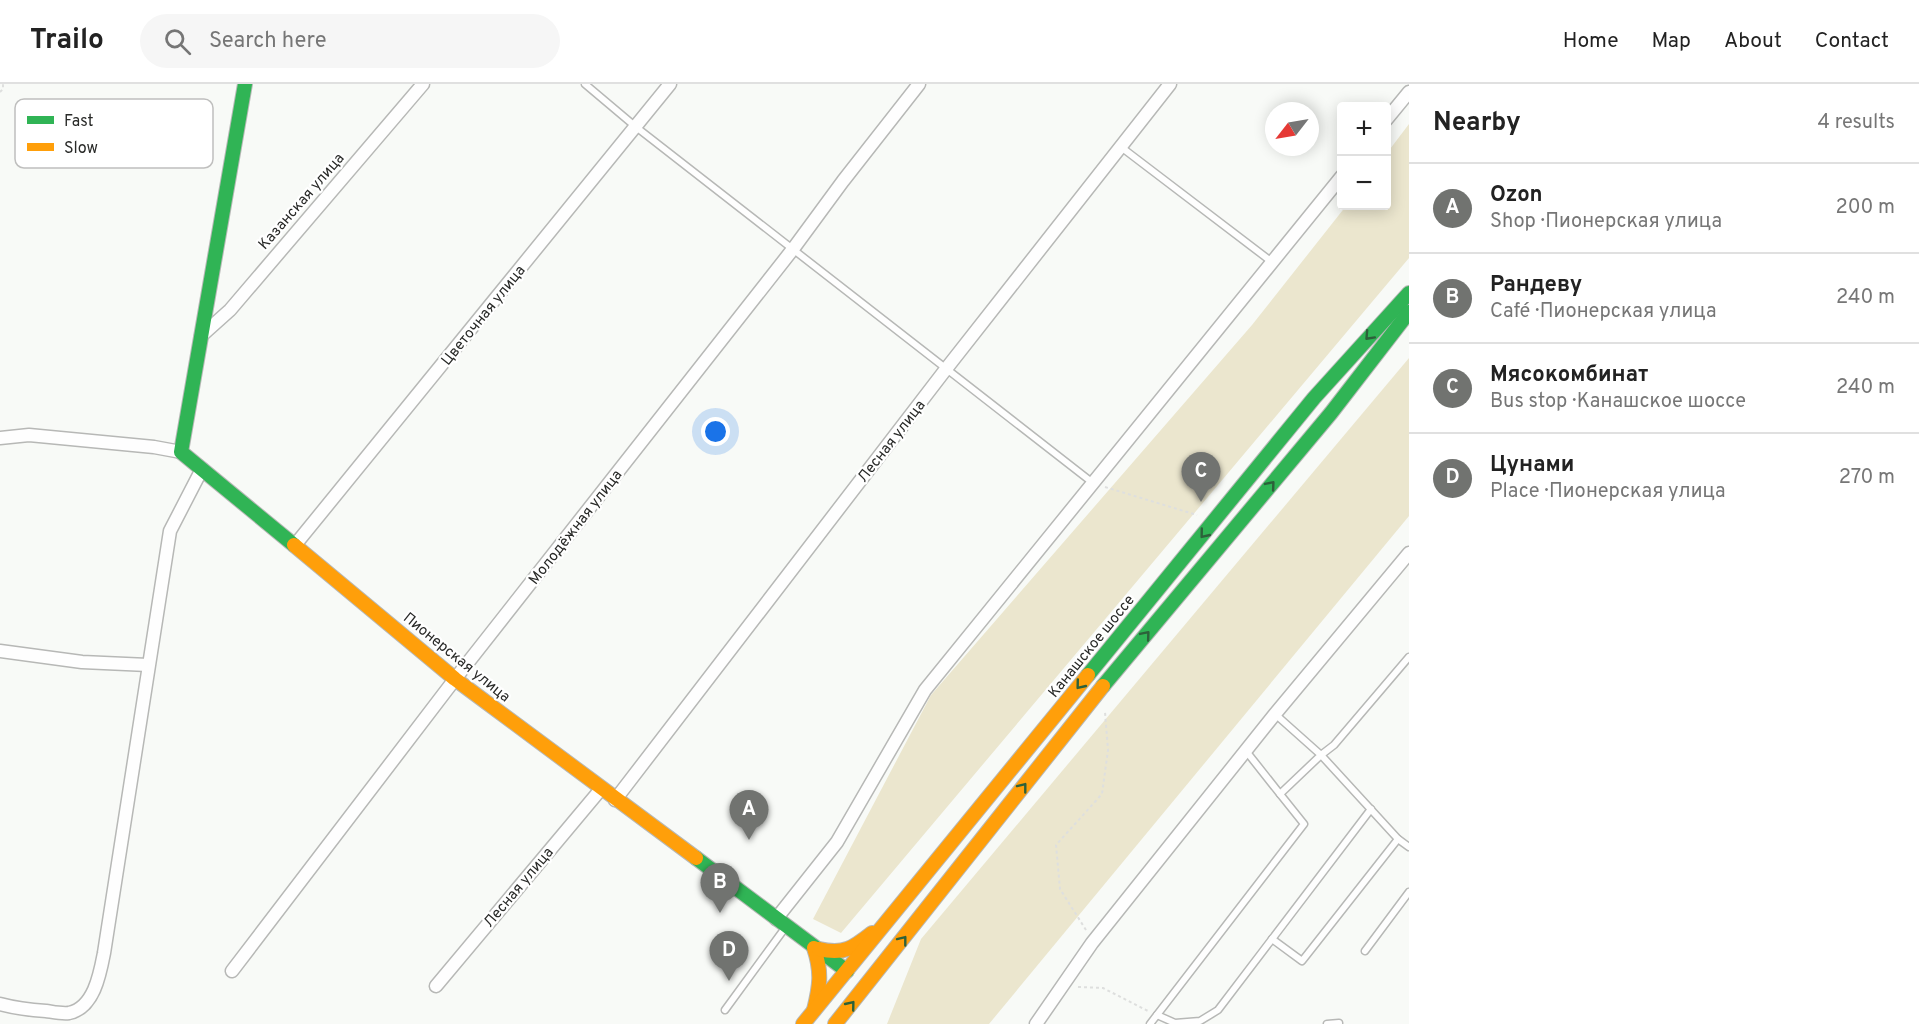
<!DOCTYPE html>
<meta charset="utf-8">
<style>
:root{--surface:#fff;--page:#f6f6f6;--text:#222;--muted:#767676;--line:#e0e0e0;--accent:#717370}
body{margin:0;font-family:Overpass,sans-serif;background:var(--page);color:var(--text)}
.controls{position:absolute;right:18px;top:18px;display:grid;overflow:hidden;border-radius:6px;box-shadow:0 3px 15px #0003}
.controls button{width:54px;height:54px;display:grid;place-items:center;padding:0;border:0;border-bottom:2px solid var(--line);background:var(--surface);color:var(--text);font:30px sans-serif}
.compass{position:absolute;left:1265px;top:18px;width:54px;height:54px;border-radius:50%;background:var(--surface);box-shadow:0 3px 15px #0003;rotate:239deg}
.you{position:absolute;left:716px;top:348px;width:21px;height:21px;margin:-15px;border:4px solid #fff;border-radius:50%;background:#1a73e8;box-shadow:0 0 0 9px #1a73e833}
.badge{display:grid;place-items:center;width:39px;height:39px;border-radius:50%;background:var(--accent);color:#fff;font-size:20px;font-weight:700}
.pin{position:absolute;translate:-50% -50px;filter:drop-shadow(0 2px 3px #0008)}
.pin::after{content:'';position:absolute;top:32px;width:21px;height:18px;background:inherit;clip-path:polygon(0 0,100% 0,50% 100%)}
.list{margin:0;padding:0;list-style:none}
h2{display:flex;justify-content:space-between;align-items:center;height:78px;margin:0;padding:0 24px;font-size:26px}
h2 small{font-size:20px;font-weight:400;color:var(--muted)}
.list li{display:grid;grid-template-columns:39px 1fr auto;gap:18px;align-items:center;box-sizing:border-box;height:90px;padding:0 24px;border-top:2px solid var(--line)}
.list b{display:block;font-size:22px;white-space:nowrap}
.list p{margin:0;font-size:20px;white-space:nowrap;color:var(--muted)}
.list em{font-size:20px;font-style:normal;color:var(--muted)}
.icon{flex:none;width:33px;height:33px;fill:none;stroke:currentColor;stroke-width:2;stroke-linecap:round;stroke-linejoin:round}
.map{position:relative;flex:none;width:1409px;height:940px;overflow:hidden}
header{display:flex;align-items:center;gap:36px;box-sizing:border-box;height:84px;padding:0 30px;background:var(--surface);border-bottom:2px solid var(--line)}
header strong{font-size:28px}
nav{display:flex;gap:33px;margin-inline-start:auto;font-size:21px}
.search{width:420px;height:54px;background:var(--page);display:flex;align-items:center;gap:15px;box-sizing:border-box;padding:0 21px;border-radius:33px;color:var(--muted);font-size:22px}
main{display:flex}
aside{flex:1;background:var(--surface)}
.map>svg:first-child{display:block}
.green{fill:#ebe6ce}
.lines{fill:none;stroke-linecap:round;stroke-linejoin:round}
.lane-casing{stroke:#b7b8b6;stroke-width:9}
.street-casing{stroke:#b7b8b6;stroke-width:15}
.fast-casing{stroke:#b7b8b6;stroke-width:16}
.slow-casing{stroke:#b7b8b6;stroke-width:16}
.path{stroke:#dedfde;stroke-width:2;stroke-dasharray:3 3;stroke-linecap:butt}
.lane{stroke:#fefefe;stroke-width:6}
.street{stroke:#fefefe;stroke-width:12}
.fast{stroke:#30b455;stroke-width:14}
.slow{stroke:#ff9f0a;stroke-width:14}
.oneway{stroke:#2c613a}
.labels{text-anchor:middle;stroke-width:4.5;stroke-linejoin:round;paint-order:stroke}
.street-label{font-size:15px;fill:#292a28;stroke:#fff}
.key{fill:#fff;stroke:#bfbfbe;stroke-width:1.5}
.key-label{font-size:16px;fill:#292a28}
</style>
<header>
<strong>Trailo</strong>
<div class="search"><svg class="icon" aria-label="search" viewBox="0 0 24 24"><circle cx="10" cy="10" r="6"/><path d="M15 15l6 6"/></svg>Search here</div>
<nav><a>Home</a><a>Map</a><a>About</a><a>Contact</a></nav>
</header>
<main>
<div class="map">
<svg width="1409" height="940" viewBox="0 0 1409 940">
<rect width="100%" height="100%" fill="#f8faf7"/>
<g class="green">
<polygon points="1409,40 1409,174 841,849 813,835 931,611 1252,241 1346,122 1386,122 1387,69"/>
<polygon points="1409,274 1409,432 989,940 887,940 921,855"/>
</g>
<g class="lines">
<defs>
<g id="lane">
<polyline points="585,0 636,43 1093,399"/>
<polyline points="1121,63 1272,178"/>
<polyline points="1409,573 1334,661 1321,671 1398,755 1409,763"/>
<polyline points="1246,667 1280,710 1321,671 1275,630"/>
<polyline points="1272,855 1302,877 1398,755"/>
<polyline points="1365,867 1409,808"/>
<polyline points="725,926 785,844"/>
<polyline points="1157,931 1175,939 1200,937 1218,926 1371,725"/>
<polyline points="1150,940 1304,740 1280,710"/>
<polyline points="1327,940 1339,939"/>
</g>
<g id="street">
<polyline points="1386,36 1409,8"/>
<polyline points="201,252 230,226 423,0"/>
<polyline points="0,354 29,351 154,363 181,368"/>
<polyline points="295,461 670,0"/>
<polyline points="0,567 82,578 148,581"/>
<polyline points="615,716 946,285 1170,0"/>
<polyline points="776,835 837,758 925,606 1342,92"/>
<polyline points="232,887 455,595 793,165 843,97 919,0"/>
<polyline points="436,902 601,705"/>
<path d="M0,920C15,924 30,926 46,927C53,928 62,930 69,929C94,924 100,890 104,869L170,447L202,385"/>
<polyline points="1036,940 1092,859 1275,630 1409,469"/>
</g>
<g id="fast">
<polyline points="245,0 181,368 294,461"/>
<polyline points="1088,591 1314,314 1409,209"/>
<polyline points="1103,602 1331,329 1409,228"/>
<polyline points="696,774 847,887"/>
</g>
<g id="slow">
<polyline points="294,461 455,595 696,774"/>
<path d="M814,864C822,888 820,902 814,926"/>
<path d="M819,865C844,871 853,864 872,849"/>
<polyline points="803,940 1088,591"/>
<polyline points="835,940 1103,602"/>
</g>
</defs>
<use href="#lane" class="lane-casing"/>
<use href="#street" class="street-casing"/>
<use href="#fast" class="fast-casing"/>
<use href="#slow" class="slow-casing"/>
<g class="path">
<polyline points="0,8 3,5 3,0"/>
<polyline points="1105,403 1197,431"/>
<polyline points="1086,846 1060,805 1056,761 1102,710 1108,666 1105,628"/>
<polyline points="1078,903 1103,904 1148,927"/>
</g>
<use href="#lane" class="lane"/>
<use href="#street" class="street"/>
<use href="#fast" class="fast"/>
<use href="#slow" class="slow"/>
</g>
<defs><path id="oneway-chevron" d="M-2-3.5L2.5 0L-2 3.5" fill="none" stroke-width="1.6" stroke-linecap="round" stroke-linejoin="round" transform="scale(1.5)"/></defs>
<g class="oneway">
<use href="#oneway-chevron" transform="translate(1369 252) rotate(133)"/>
<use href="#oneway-chevron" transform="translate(1271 401) rotate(-50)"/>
<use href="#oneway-chevron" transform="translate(1204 450) rotate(129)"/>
<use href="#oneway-chevron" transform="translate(1146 551) rotate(-50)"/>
<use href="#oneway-chevron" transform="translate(1080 601) rotate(129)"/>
<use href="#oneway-chevron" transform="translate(1023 703) rotate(-52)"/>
<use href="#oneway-chevron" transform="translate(903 856) rotate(-52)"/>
<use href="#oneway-chevron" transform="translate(851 921) rotate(-51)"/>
</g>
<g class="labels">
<g class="street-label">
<text transform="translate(301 117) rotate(-49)" y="5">Казанская улица</text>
<text transform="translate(483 231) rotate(-51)" y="5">Цветочная улица</text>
<text transform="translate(891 357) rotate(-52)" y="5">Лесная улица</text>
<text transform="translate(575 443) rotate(-52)" y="5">Молодёжная улица</text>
<text transform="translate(1091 562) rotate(-51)" y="5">Канашское шоссе</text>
<text transform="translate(457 573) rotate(39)" y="5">Пионерская улица</text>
<text transform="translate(518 803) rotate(-50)" y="5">Лесная улица</text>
</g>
</g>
<rect x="15" y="15" width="198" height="69" rx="9" class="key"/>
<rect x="27" y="32" width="27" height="8" fill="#30b455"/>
<rect x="27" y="59" width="27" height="8" fill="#ff9f0a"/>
<g class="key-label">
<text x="64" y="42">Fast</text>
<text x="64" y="69">Slow</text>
</g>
</svg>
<div class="controls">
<button>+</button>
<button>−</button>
</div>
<svg class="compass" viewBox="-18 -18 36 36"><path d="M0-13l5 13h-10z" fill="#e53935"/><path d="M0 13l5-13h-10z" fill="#767676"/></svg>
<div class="you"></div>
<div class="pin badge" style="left:749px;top:756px">A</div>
<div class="pin badge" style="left:720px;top:829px">B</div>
<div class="pin badge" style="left:1201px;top:418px">C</div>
<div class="pin badge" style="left:729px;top:897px">D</div>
</div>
<aside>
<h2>Nearby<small>4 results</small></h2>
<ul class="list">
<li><span class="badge">A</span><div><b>Ozon</b><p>Shop · Пионерская улица</p></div><em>200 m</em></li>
<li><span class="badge">B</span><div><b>Рандеву</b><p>Café · Пионерская улица</p></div><em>240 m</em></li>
<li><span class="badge">C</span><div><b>Мясокомбинат</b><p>Bus stop · Канашское шоссе</p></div><em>240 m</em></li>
<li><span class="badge">D</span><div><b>Цунами</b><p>Place · Пионерская улица</p></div><em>270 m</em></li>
</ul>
</aside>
</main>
